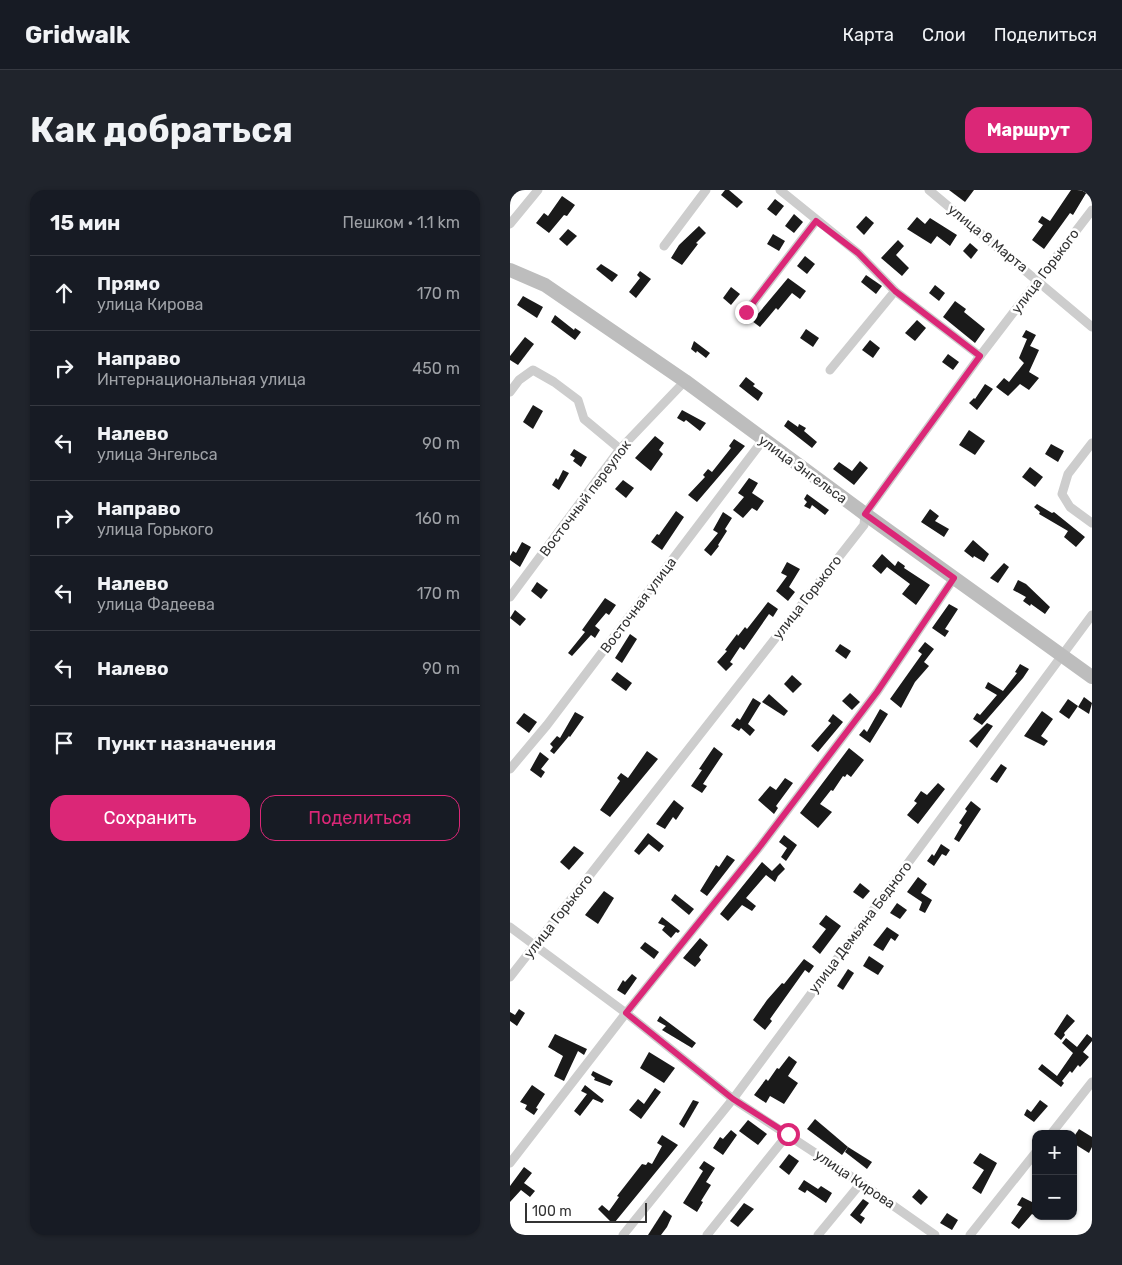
<!DOCTYPE html>
<html lang="ru">
<meta charset="utf-8">
<style>
:root{--surface:#171b24;--page:#20242c;--text:#f1f3f6;--muted:#9ea1a6;--line:#363941;--accent:#db2777}
body{margin:0;font-family:Rubik,sans-serif;background:var(--page);color:var(--text)}
.controls{position:absolute;right:15px;bottom:15px;display:grid;overflow:hidden;border-radius:10px;box-shadow:0 1px 4px #0004}
.controls button{width:45px;height:45px;display:grid;place-items:center;padding:0;border:0;border-bottom:1px solid var(--line);background:var(--surface);color:var(--text);font:25px sans-serif}
.scale{position:absolute;left:15px;bottom:12px;width:122px;box-sizing:border-box;padding-left:5px;border:2px solid #333;border-top:0;font-size:14px;line-height:18px;white-space:nowrap;color:#333;-webkit-text-stroke:4px #fff;paint-order:stroke}
.stop{position:absolute;width:15px;height:15px;margin:-11px;border:4px solid #db2777;border-radius:50%;background:#fff}
.stop.end{background:#db2777;border-color:#fff;box-shadow:0 1px 5px #0008}
.list{margin:0;padding:0;list-style:none}
h2{display:flex;justify-content:space-between;align-items:center;height:65px;margin:0;padding:0 20px;font-size:21px}
h2 small{font-size:16px;font-weight:400;color:var(--muted)}
.list li{display:grid;grid-template-columns:32px 1fr auto;gap:15px;align-items:center;box-sizing:border-box;height:75px;padding:0 20px;border-top:1px solid var(--line)}
.list b{display:block;font-size:19px;white-space:nowrap}
.list p{margin:0;font-size:16px;white-space:nowrap;color:var(--muted)}
.list em{font-size:16px;font-style:normal;color:var(--muted)}
.actions{display:flex;gap:10px;padding:15px 20px}
.actions a{flex:1;padding:11px 0;border:1px solid var(--accent);border-radius:15px;text-align:center;font-size:18px;color:var(--accent)}
.actions .main{background:var(--accent);color:#fff}
.icon{flex:none;width:28px;height:28px;fill:none;stroke:currentColor;stroke-width:2;stroke-linecap:round;stroke-linejoin:round}
.map{position:relative;flex:none;width:582px;height:1045px;overflow:hidden;border-radius:15px}
header{display:flex;align-items:center;gap:30px;box-sizing:border-box;height:70px;padding:0 25px;background:var(--surface);border-bottom:1px solid var(--line)}
header strong{font-size:24px}
nav{display:flex;gap:28px;margin-inline-start:auto;font-size:18px}
.intro{display:flex;align-items:center;justify-content:space-between;box-sizing:border-box;height:120px;padding:0 30px}
h1{margin:0;font-size:35px}
.button{padding:12px 22px;border-radius:15px;background:var(--accent);color:#fff;font-size:18px;font-weight:700}
main{display:flex;gap:30px;padding:0 30px}
aside{flex:1;background:var(--surface);border-radius:15px;box-shadow:0 1px 4px #0004}
.map>svg:first-child{display:block}
.building{fill:#1a1a1a}
.lines{fill:none;stroke-linecap:round;stroke-linejoin:round}
.street{stroke:#cdcdcd;stroke-width:9}
.secondary{stroke:#bdbdbd;stroke-width:14}
.route{stroke:#db2777;stroke-width:6}
.labels{text-anchor:middle;stroke-width:5;stroke-linejoin:round;paint-order:stroke}
.street-label{font-size:14px;fill:#333;stroke:#fff}
</style>
<header>
<strong>Gridwalk</strong>
<nav><a>Карта</a><a>Слои</a><a>Поделиться</a></nav>
</header>
<div class="intro"><h1>Как добраться</h1><a class="button">Маршрут</a></div>
<main>
<aside>
<h2>15 мин<small>Пешком · 1.1 km</small></h2>
<ul class="list">
<li><svg class="icon" aria-label="ahead" viewBox="0 0 24 24"><path d="M12 20V5M6 11l6-6 6 6"/></svg><div><b>Прямо</b><p>улица Кирова</p></div><em>170 m</em></li>
<li><svg class="icon" aria-label="right" viewBox="0 0 24 24"><path d="M7 20v-9h11M14 6l5 5-5 5"/></svg><div><b>Направо</b><p>Интернациональная улица</p></div><em>450 m</em></li>
<li><svg class="icon" aria-label="left" viewBox="0 0 24 24"><path d="M17 20v-9H6M10 6l-5 5 5 5"/></svg><div><b>Налево</b><p>улица Энгельса</p></div><em>90 m</em></li>
<li><svg class="icon" aria-label="right" viewBox="0 0 24 24"><path d="M7 20v-9h11M14 6l5 5-5 5"/></svg><div><b>Направо</b><p>улица Горького</p></div><em>160 m</em></li>
<li><svg class="icon" aria-label="left" viewBox="0 0 24 24"><path d="M17 20v-9H6M10 6l-5 5 5 5"/></svg><div><b>Налево</b><p>улица Фадеева</p></div><em>170 m</em></li>
<li><svg class="icon" aria-label="left" viewBox="0 0 24 24"><path d="M17 20v-9H6M10 6l-5 5 5 5"/></svg><div><b>Налево</b></div><em>90 m</em></li>
<li><svg class="icon" aria-label="arrive" viewBox="0 0 24 24"><path d="M6 21V4h12l-3 4 3 4H6"/></svg><div><b>Пункт назначения</b></div></li>
</ul>
<div class="actions"><a class="main">Сохранить</a><a>Поделиться</a></div>
</aside>
<div class="map">
<svg width="582" height="1045" viewBox="0 0 582 1045">
<rect width="100%" height="100%" fill="#fff"/>
<g class="building">
<polygon points="215,0 219,0 233,12 227,18 211,5"/>
<polygon points="439,0 464,0 455,12"/>
<polygon points="561,0 578,0 563,25 560,23 534,59 522,50 533,35 528,32 532,26 540,31"/>
<polygon points="52,6 65,15 57,26 54,25 39,43 26,33 34,23 38,26"/>
<polygon points="265,9 274,16 266,26 257,19"/>
<polygon points="284,24 293,32 284,43 275,36"/>
<polygon points="356,26 364,33 354,45 346,37"/>
<polygon points="407,27 415,34 420,28 447,45 440,56 427,46 421,54 397,39"/>
<polygon points="189,36 196,43 186,53 188,54 172,75 161,68 169,55"/>
<polygon points="58,39 67,46 57,56 49,49"/>
<polygon points="263,44 275,51 269,61 257,54"/>
<polygon points="388,50 394,56 386,65 399,78 392,86 371,68"/>
<polygon points="460,53 468,60 461,69 453,61"/>
<polygon points="295,66 305,74 297,84 287,76"/>
<polygon points="91,74 108,85 102,92 86,79"/>
<polygon points="130,81 141,89 126,108 119,102 130,88 127,85"/>
<polygon points="356,85 372,96 366,104 351,92"/>
<polygon points="278,88 296,101 290,109 282,103 268,120 266,118 250,137 242,131"/>
<polygon points="425,95 435,103 429,111 419,103"/>
<polygon points="221,97 230,104 221,115 213,108"/>
<polygon points="13,106 33,117 27,128 7,115"/>
<polygon points="445,111 456,119 454,122 475,139 465,153 433,127"/>
<polygon points="45,125 64,140 65,138 71,142 65,150 41,132"/>
<polygon points="407,130 416,138 405,151 395,143"/>
<polygon points="296,139 309,148 303,157 290,148"/>
<polygon points="516,140 526,145 520,156 529,160 519,182 529,188 519,200 510,194 498,206 486,197 494,188 499,192 514,173 509,168 517,149 512,147"/>
<polygon points="15,147 24,154 8,175 0,170 0,166"/>
<polygon points="360,150 370,158 363,168 352,160"/>
<polygon points="184,151 200,163 196,168 187,161 186,163 181,159"/>
<polygon points="438,164 449,172 443,180 432,172"/>
<polygon points="236,187 245,194 243,196 253,203 248,211 229,196"/>
<polygon points="475,194 483,199 467,220 459,213 464,208 465,209"/>
<polygon points="23,215 33,221 23,239 13,232"/>
<polygon points="172,220 196,233 190,241 176,230 174,232 167,228"/>
<polygon points="278,230 288,237 289,234 296,238 294,241 307,252 302,258 274,236"/>
<polygon points="459,240 475,251 465,265 449,255"/>
<polygon points="145,246 154,253 149,260 153,264 141,281 125,268"/>
<polygon points="224,249 235,256 187,312 178,305 195,287 193,285 198,279 202,282 221,258 219,256"/>
<polygon points="541,254 554,261 548,272 535,264"/>
<polygon points="64,259 77,267 71,277 63,271 65,268 60,265"/>
<polygon points="350,271 358,278 344,295 323,279 329,272 342,281"/>
<polygon points="520,277 533,287 525,297 512,287"/>
<polygon points="53,280 59,283 49,300 42,295 46,288 48,290"/>
<polygon points="239,288 248,293 242,303 254,311 247,321 242,318 233,328 223,320 234,307 228,303"/>
<polygon points="113,290 124,298 116,308 105,299"/>
<polygon points="297,304 319,320 315,325 302,315 300,319 294,316 297,312 294,309"/>
<polygon points="527,314 542,323 544,322 575,347 566,357 554,347 558,341 529,324 530,322 524,317"/>
<polygon points="420,319 429,326 425,331 439,339 434,347 411,332"/>
<polygon points="166,321 174,327 152,360 141,352 147,344 149,345"/>
<polygon points="213,322 222,328 215,339 217,341 208,355 209,356 201,366 194,360 208,343 203,340"/>
<polygon points="463,350 479,364 474,372 464,366 463,368 454,361"/>
<polygon points="12,352 21,357 10,377 0,370 0,366 3,361 6,363"/>
<polygon points="372,364 385,376 388,371 395,376 394,378 420,395 406,415 392,404 400,394 377,377 371,384 362,376"/>
<polygon points="277,372 290,379 279,397 285,402 278,411 266,401 277,386 271,383"/>
<polygon points="494,373 499,377 488,393 480,388"/>
<polygon points="508,390 516,394 540,417 535,424 521,414 520,416 513,411 516,407 503,400"/>
<polygon points="27,392 38,400 31,409 21,401"/>
<polygon points="95,408 106,415 99,425 96,423 85,436 90,440 85,448 81,445 62,466 58,463 75,442 72,440"/>
<polygon points="258,412 268,419 263,427 259,424 234,460 230,457 220,472 223,474 216,481 207,472 217,461 215,460 227,444 228,446 235,437 237,439"/>
<polygon points="439,414 448,419 435,439 439,441 435,447 422,438"/>
<polygon points="5,420 16,429 10,436 0,428"/>
<polygon points="120,444 127,449 112,473 105,468"/>
<polygon points="415,452 424,459 414,472 419,476 405,492 391,518 380,509 412,464 408,461"/>
<polygon points="330,454 341,461 336,469 325,461"/>
<polygon points="510,474 519,479 513,488 472,535 463,529 467,523 470,525 487,505 475,498 478,492 493,501 507,483 505,482"/>
<polygon points="107,482 122,493 116,501 101,490"/>
<polygon points="282,485 292,494 283,503 274,494"/>
<polygon points="340,503 350,512 342,520 332,511"/>
<polygon points="259,504 278,521 274,526 252,512"/>
<polygon points="574,507 582,513 579,524 568,517"/>
<polygon points="243,508 251,513 238,534 245,540 240,546 231,538 229,541 221,536 227,528 230,530"/>
<polygon points="558,509 568,516 559,529 549,522"/>
<polygon points="370,519 378,524 360,553 349,545 354,539 357,542"/>
<polygon points="532,521 543,529 531,546 538,551 534,556 514,546"/>
<polygon points="65,522 74,527 60,547 59,546 44,564 40,561 43,557 40,554 47,546 50,548"/>
<polygon points="14,523 27,532 19,543 6,533"/>
<polygon points="323,524 333,532 308,562 301,556 321,533 318,531"/>
<polygon points="477,533 483,536 467,558 459,551"/>
<polygon points="204,557 213,564 193,594 197,596 192,603 181,596 192,580 189,579"/>
<polygon points="339,558 354,570 341,587 337,584 335,587 333,586 323,601 321,600 310,614 322,622 308,638 290,623"/>
<polygon points="137,561 148,569 100,627 90,620 110,591 107,588 111,583 118,588"/>
<polygon points="30,562 39,569 31,579 35,582 31,588 20,580"/>
<polygon points="491,574 497,578 487,593 480,589"/>
<polygon points="275,588 283,593 266,616 268,618 264,624 248,610 260,596 266,600"/>
<polygon points="428,593 435,599 408,634 397,625 407,613 404,611 411,601 417,605"/>
<polygon points="164,610 174,618 166,630 163,627 155,639 146,634"/>
<polygon points="461,611 471,619 449,652 444,649 452,635 449,633 457,621 455,619"/>
<polygon points="138,643 154,656 149,662 139,654 129,665 124,661"/>
<polygon points="274,645 287,655 276,671 271,667 277,658 269,652"/>
<polygon points="431,654 440,660 436,666 432,664 424,676 417,671 422,664 424,666"/>
<polygon points="64,656 74,663 59,680 50,672"/>
<polygon points="217,665 225,670 197,706 190,701 206,675 209,677"/>
<polygon points="252,672 262,681 270,673 275,679 268,686 265,692 256,685 236,708 246,716 242,721 232,715 218,731 210,724"/>
<polygon points="408,687 417,694 411,703 422,710 415,723 409,720 412,712 397,702"/>
<polygon points="350,693 360,701 353,709 343,702"/>
<polygon points="94,701 104,708 88,734 75,725"/>
<polygon points="165,704 184,719 179,725 161,710"/>
<polygon points="387,713 397,720 390,729 380,723"/>
<polygon points="316,725 331,736 310,764 302,757 316,739 309,734"/>
<polygon points="152,727 170,741 168,743 166,742 161,748 152,740 155,736 148,733"/>
<polygon points="377,737 389,745 385,751 381,748 373,761 363,755"/>
<polygon points="190,748 198,755 189,767 191,770 185,777 173,768"/>
<polygon points="135,752 149,762 144,769 130,758"/>
<polygon points="359,766 374,776 368,785 353,776"/>
<polygon points="294,769 304,776 299,783 295,780 260,829 262,831 255,840 243,830 257,810 272,793 274,794"/>
<polygon points="338,779 344,783 333,800 327,796"/>
<polygon points="122,784 127,788 115,805 107,800 113,790 115,792"/>
<polygon points="9,819 15,823 7,836 0,831 0,822 5,825"/>
<polygon points="557,824 565,831 554,843 555,845 551,850 544,844"/>
<polygon points="150,826 186,853 182,858 152,840 156,836 147,831"/>
<polygon points="45,844 77,859 74,865 68,861 54,891 44,886 53,866 38,857"/>
<polygon points="577,844 582,848 582,851 573,862 579,867 570,877 568,875 562,883 560,881 552,891 554,893 551,897 528,879 532,874 547,886 563,863 552,853 556,848 567,857"/>
<polygon points="139,862 165,878 154,893 130,878"/>
<polygon points="279,866 287,872 278,886 288,893 274,914 260,906 256,913 244,905 256,889 258,891 267,878 269,879"/>
<polygon points="83,881 103,891 100,896 84,890 85,888 81,885"/>
<polygon points="22,895 35,904 26,918 28,919 24,925 15,919 17,915 10,912"/>
<polygon points="75,895 94,910 92,913 83,909 70,926 64,921 77,904 71,901"/>
<polygon points="145,898 151,902 131,929 119,920 128,909 134,914"/>
<polygon points="183,910 189,912 174,938 169,934"/>
<polygon points="530,910 538,916 524,932 514,925 517,919 521,922"/>
<polygon points="305,929 338,957 332,965 297,939"/>
<polygon points="238,930 257,944 248,955 229,941"/>
<polygon points="569,939 582,947 582,957 579,963 563,953 563,948"/>
<polygon points="221,940 227,945 213,965 203,958 210,947 213,949"/>
<polygon points="152,945 168,955 105,1032 101,1032 88,1019 92,1015 99,1021 109,1007 107,1006 132,974 136,975 138,972 142,974 152,956 147,953"/>
<polygon points="338,957 362,972 357,979 335,962"/>
<polygon points="470,963 487,973 471,1004 462,998 474,980 463,973"/>
<polygon points="279,964 289,971 279,985 269,977"/>
<polygon points="194,971 205,978 196,992 201,995 191,1011 193,1012 187,1022 173,1013 193,981 189,978"/>
<polygon points="14,977 22,983 14,993 25,1001 20,1007 11,1000 0,1012 0,996"/>
<polygon points="294,990 308,999 311,996 322,1003 316,1013 297,1000 295,1003 288,999"/>
<polygon points="409,999 418,1007 411,1015 402,1007"/>
<polygon points="512,1007 526,1014 526,1026 522,1024 509,1039 501,1033 512,1017 507,1015"/>
<polygon points="353,1009 359,1013 350,1025 355,1028 351,1034 340,1025"/>
<polygon points="234,1013 244,1019 228,1037 220,1031"/>
<polygon points="154,1020 162,1026 157,1037 151,1045 138,1045"/>
<polygon points="437,1023 448,1030 442,1040 430,1033"/>
</g>
<g class="lines">
<g class="street">
<polyline points="270,0 348,63 385,101 470,166"/>
<polyline points="419,0 582,137"/>
<polyline points="0,34 28,0"/>
<polyline points="154,56 196,0"/>
<polyline points="236,122 306,31"/>
<polyline points="320,180 385,101"/>
<polyline points="0,202 9,190 23,180 44,192 68,210 74,229 110,259"/>
<polyline points="582,253 558,284 552,304 560,317 582,333"/>
<polyline points="0,407 110,259 175,191"/>
<polyline points="0,579 37,535 253,250"/>
<polyline points="0,737 116,823 223,909 351,993 425,1045"/>
<polyline points="0,787 354,335 355,324 470,166 582,20"/>
<polyline points="541,944 582,892"/>
<polyline points="0,973 116,823 248,659 367,502 444,388"/>
<polyline points="113,1045 223,909 582,425"/>
<polyline points="197,1045 278,944"/>
<polyline points="308,1045 351,993"/>
<polyline points="460,1045 526,962"/>
</g>
<polyline class="secondary" points="0,80 35,95 175,191 355,324 582,487"/>
</g>
<g class="lines">
<polyline class="route" points="236,122 306,31 348,63 385,101 470,166 355,324 444,388 367,502 248,659 116,823 223,909 278,944"/>
</g>
<g class="labels">
<g class="street-label">
<text transform="translate(478 48) rotate(39)" y="5">улица 8 Марта</text>
<text transform="translate(535 81) rotate(-53)" y="5">улица Горького</text>
<text transform="translate(293 279) rotate(36)" y="5">улица Энгельса</text>
<text transform="translate(75 308) rotate(-53)" y="5">Восточный переулок</text>
<text transform="translate(297 407) rotate(-52)" y="5">улица Горького</text>
<text transform="translate(128 415) rotate(-53)" y="5">Восточная улица</text>
<text transform="translate(48 726) rotate(-52)" y="5">улица Горького</text>
<text transform="translate(350 737) rotate(-53)" y="5">улица Демьяна Бедного</text>
<text transform="translate(345 989) rotate(34)" y="5">улица Кирова</text>
</g>
</g>
</svg>
<div class="controls">
<button>+</button>
<button>−</button>
</div>
<div class="scale">100 m</div>
<div class="stop" style="left:278px;top:944px"></div>
<div class="stop end" style="left:236px;top:122px"></div>
</div>
</main>
